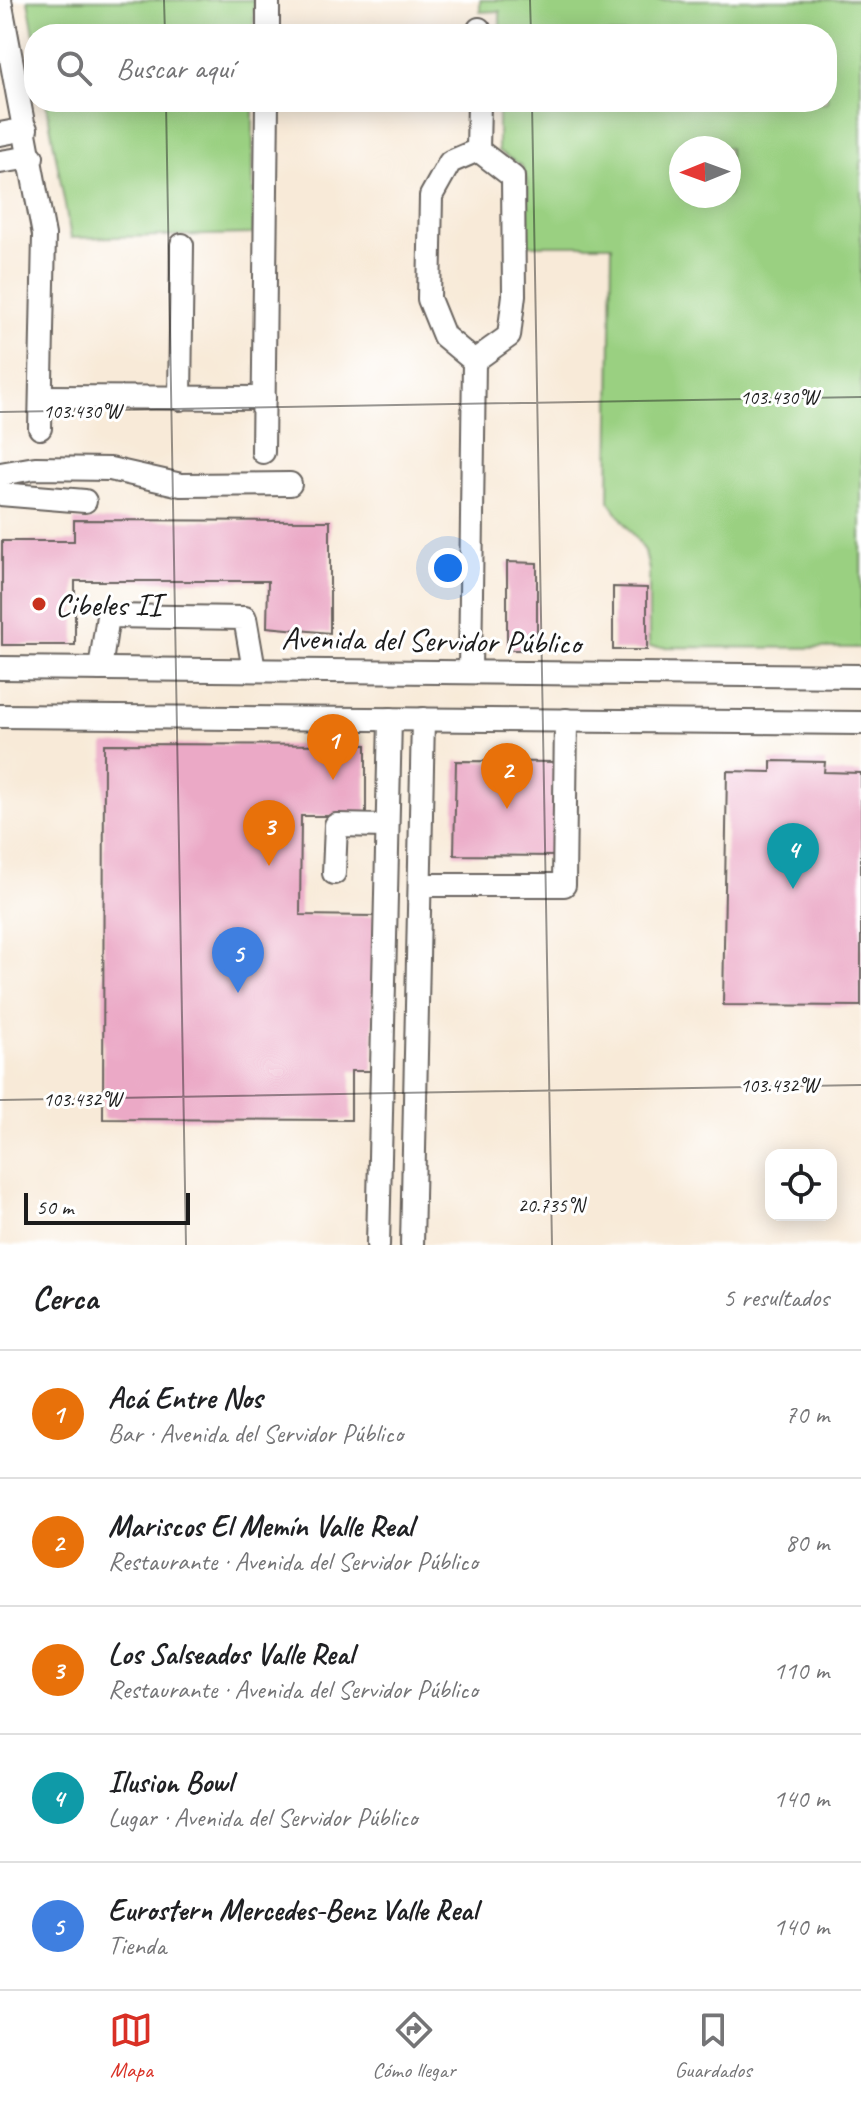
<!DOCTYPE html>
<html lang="es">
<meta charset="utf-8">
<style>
:root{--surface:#fff;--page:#f6f6f6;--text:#202124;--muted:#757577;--line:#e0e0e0;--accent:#d93025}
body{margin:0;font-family:Caveat,sans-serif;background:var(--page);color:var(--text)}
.controls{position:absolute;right:24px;bottom:24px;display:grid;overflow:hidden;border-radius:16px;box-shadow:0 4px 20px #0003}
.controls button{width:72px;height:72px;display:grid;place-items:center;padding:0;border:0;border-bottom:2px solid var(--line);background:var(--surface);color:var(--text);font:40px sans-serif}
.compass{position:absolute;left:669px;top:136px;width:72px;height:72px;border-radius:50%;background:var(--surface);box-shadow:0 4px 20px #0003;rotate:269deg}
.scale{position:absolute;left:24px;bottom:20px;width:166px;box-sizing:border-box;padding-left:8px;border:4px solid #1c1c1c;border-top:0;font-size:22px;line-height:28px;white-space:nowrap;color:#1c1c1c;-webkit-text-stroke:6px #fff;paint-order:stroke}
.you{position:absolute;left:448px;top:568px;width:28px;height:28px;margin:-20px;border:6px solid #fff;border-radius:50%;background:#1a73e8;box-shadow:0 0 0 12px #1a73e833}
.badge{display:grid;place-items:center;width:52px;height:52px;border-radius:50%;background:var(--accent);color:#fff;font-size:26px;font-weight:700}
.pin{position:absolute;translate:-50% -66px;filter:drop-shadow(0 2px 4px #0008)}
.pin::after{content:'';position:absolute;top:42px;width:28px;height:24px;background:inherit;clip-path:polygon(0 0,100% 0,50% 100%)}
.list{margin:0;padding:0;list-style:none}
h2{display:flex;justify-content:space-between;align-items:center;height:104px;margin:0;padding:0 32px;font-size:34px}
h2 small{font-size:26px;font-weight:400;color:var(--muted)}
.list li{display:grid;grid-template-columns:52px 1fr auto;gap:24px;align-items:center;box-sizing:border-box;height:128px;padding:0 32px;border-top:2px solid var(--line)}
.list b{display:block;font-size:30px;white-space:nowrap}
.list p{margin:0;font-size:26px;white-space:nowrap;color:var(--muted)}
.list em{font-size:26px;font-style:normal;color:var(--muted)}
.icon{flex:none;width:44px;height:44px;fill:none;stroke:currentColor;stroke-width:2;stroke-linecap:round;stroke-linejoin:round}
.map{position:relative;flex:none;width:861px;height:1245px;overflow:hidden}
.search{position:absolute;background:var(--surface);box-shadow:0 4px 20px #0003;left:24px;right:24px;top:24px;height:88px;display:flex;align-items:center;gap:20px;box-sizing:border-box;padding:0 28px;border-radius:32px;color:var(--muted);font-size:30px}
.sheet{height:744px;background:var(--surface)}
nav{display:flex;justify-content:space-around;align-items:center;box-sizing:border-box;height:112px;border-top:2px solid var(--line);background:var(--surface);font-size:22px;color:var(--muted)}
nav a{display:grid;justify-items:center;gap:4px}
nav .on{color:var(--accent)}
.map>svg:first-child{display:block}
.green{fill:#9ad081;stroke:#5b764e;stroke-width:2;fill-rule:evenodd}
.building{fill:#eba9c6}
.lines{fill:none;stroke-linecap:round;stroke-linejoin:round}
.minor-casing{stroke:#69645e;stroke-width:26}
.minor{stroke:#fff;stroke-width:22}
.ticks{fill:none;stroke:#1c1c1c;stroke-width:2;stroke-opacity:0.45}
.poi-dot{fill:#c8321e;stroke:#fff;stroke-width:3}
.labels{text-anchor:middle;stroke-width:6;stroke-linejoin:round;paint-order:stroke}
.poi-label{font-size:32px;fill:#1c1c1c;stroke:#fff;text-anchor:start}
.street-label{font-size:32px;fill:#1c1c1c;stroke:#fff}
.ticks-label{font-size:20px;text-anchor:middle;fill:#1c1c1c;stroke:#fff;stroke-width:6;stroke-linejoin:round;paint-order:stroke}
</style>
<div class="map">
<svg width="861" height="1245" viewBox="0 0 861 1245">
<rect width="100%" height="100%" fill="#fff"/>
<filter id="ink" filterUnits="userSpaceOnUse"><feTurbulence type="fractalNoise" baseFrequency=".0125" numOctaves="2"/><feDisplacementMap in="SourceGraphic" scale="16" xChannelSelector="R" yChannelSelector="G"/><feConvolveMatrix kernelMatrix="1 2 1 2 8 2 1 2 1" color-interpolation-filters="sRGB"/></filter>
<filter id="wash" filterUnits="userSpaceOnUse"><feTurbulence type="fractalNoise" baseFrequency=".006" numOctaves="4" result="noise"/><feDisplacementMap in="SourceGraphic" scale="32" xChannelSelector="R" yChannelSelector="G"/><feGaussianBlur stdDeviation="1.8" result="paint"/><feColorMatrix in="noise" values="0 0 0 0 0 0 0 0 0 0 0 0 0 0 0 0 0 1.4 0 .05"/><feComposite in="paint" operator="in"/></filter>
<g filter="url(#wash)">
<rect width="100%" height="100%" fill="#f8ead8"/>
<g class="green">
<polygon points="28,0 254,0 254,34 34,34"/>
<path d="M480,0H861V648L649,647V570L645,551L609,501L612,245H528L527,182L522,166L498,151V102H827V34H500V11L480,12ZM729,148V196H681V148Z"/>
<polygon points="46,102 253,102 253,234 71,238"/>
</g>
<g id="blocks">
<g class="building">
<polygon points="74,520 330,521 330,633 267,627 268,581 75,581 75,645 2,645 2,541 74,541"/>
<polygon points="507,562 537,563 537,650 507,650"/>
<polygon points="613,587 647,588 647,650 613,650"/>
<polygon points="104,744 366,745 366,816 301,816 300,915 374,916 373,1071 351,1071 351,1120 103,1119"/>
<polygon points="456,761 559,762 558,856 454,855"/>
<polygon points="771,761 825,762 824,772 861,773 861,1006 723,1005 727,771 771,772"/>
</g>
</g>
</g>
<g filter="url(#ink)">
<use href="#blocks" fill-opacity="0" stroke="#69645e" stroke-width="2"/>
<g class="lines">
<defs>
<g id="minor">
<polyline points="0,0 44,235 40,428"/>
<polyline points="268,34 268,0"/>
<polyline points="479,34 479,29"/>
<polyline points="0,134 26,129"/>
<polyline points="478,150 479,102"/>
<polyline points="0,162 32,157"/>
<polyline points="474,361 444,336 429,299 431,196 450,162 478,150"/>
<polyline points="474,361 509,336 514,295 513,177 478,150"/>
<polyline points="41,397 264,398"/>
<polyline points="180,399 182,245"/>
<polyline points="263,452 267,102"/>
<polyline points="0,474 35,468 110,469 181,485 290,484"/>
<polyline points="0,494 85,501"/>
<polyline points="0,668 861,676"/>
<polyline points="100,669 108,616 245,618 254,670"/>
<polyline points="470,672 474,361"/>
<polyline points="0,716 861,723"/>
<polyline points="334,873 336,825 387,826"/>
<polyline points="420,885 564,885 566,720"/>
<polyline points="378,1245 390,719"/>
<polyline points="412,1245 423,719"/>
</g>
</defs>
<use href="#minor" class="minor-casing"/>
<use href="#minor" class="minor"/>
</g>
</g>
<path class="ticks" d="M164,0L165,34M530,0L531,34M166,102L186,1245M532,102L552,1245M0,412L861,397M0,1100L861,1085"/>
<circle class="poi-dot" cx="39" cy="604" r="8"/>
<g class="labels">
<g class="poi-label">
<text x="55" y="615">Cibeles II</text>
</g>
<g class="street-label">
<text transform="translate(431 640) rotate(1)" y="11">Avenida del Servidor Público</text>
</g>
</g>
<g class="ticks-label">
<text x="779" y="404">103.430°W</text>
<text x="82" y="418">103.430°W</text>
<text x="779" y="1092">103.432°W</text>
<text x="82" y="1106">103.432°W</text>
<text x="551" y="1212">20.735°N</text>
</g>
</svg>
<div class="controls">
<button><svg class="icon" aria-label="locate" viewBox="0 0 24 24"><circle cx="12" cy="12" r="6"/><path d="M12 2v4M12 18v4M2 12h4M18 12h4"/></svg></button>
</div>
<svg class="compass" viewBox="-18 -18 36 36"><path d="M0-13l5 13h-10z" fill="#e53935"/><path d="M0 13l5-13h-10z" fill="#757577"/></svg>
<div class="scale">50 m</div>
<div class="you"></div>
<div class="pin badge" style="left:333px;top:780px;background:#e8710a">1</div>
<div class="pin badge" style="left:507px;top:809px;background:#e8710a">2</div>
<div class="pin badge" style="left:269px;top:866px;background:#e8710a">3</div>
<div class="pin badge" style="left:793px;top:889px;background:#0f9aa8">4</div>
<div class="pin badge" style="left:238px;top:993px;background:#3f7fe0">5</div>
<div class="search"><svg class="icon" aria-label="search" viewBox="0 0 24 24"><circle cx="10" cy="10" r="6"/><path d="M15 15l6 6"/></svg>Buscar aquí</div>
</div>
<section class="sheet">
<h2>Cerca<small>5 resultados</small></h2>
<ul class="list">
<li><span class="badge" style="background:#e8710a">1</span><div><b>Acá Entre Nos</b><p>Bar · Avenida del Servidor Público</p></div><em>70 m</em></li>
<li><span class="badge" style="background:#e8710a">2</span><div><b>Mariscos El Memín Valle Real</b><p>Restaurante · Avenida del Servidor Público</p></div><em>80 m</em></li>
<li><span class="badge" style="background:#e8710a">3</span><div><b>Los Salseados Valle Real</b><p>Restaurante · Avenida del Servidor Público</p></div><em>110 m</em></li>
<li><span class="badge" style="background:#0f9aa8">4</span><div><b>Ilusion Bowl</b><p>Lugar · Avenida del Servidor Público</p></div><em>140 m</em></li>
<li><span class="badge" style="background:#3f7fe0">5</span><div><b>Eurostern Mercedes-Benz Valle Real</b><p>Tienda</p></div><em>140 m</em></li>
</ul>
</section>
<nav>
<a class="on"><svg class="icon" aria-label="map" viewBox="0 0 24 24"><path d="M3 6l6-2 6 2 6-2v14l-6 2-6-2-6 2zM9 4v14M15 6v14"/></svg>Mapa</a>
<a><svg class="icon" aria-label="directions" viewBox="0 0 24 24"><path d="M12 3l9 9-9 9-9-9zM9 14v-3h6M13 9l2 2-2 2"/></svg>Cómo llegar</a>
<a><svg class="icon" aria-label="saved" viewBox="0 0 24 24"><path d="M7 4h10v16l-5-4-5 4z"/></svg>Guardados</a>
</nav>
